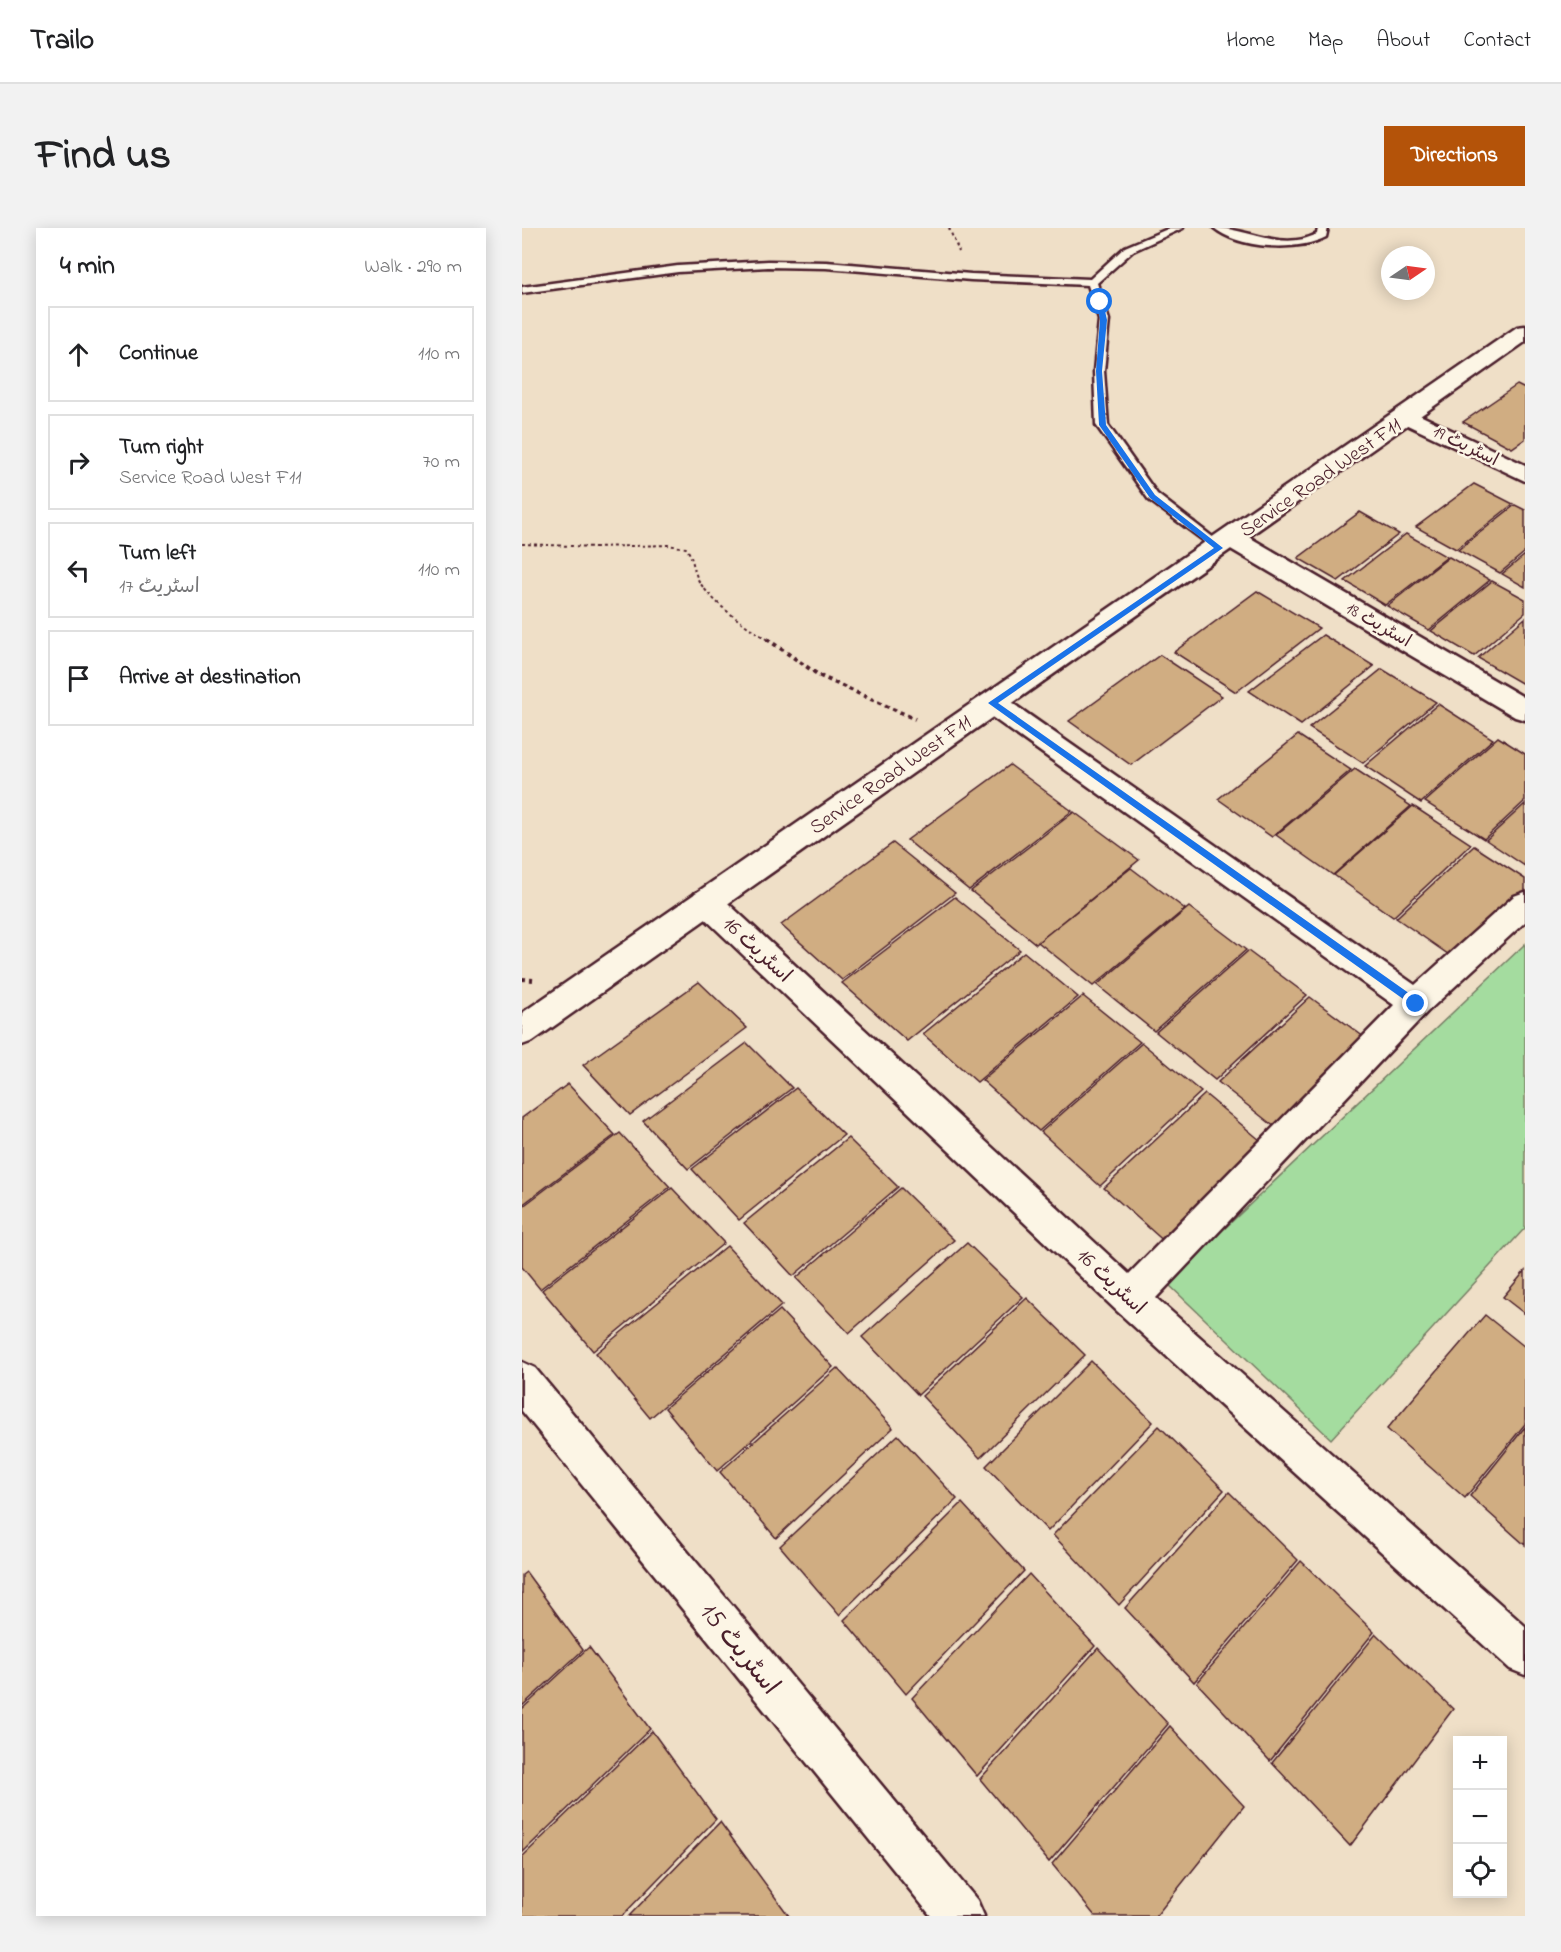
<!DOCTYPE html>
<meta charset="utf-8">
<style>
:root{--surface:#fff;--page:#f2f2f2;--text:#202124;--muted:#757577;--line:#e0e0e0;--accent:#b45309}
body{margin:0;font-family:"Indie Flower","Playpen Sans Arabic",sans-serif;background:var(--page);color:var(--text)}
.controls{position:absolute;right:18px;bottom:18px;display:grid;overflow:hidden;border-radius:0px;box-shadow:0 3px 15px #0003}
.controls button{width:54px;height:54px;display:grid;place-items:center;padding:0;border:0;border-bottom:2px solid var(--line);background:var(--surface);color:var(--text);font:30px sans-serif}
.compass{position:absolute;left:859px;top:18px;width:54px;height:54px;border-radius:50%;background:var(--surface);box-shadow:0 3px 15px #0003;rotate:77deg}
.stop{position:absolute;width:18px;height:18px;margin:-14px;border:4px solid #1a73e8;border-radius:50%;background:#fff}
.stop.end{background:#1a73e8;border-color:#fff;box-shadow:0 2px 6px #0008}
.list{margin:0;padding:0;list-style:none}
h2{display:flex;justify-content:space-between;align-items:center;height:78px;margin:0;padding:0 24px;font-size:26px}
h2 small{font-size:20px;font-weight:400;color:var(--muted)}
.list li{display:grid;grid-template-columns:39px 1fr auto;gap:18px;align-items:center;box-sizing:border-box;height:96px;margin:0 12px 12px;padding:0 12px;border:2px solid var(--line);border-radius:0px}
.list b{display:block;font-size:22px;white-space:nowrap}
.list p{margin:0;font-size:20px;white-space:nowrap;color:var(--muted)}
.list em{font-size:20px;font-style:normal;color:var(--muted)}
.icon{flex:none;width:33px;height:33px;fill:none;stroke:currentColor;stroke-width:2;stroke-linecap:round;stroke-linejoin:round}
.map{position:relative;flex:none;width:1003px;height:1688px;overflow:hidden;border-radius:0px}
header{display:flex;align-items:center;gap:36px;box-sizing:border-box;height:84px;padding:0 30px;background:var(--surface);border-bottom:2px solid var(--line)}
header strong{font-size:28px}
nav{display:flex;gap:33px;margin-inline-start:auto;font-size:21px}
.intro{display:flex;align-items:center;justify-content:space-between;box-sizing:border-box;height:144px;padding:0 36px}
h1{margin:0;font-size:42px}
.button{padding:15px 27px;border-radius:0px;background:var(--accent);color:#fff;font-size:21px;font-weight:700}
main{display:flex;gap:36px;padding:0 36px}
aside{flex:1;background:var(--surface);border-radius:0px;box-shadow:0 3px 15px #0003}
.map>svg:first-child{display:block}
.green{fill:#a4dc9f;stroke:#777e65;stroke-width:1.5}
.building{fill:#d0ad82;stroke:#4a1f2b;stroke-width:1.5}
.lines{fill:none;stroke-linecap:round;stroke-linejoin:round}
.lane-casing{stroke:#4a1f2b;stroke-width:5}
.street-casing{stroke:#4a1f2b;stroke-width:5}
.secondary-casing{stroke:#4a1f2b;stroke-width:5}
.path-far1{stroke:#4a1f2b;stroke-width:2;stroke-dasharray:3 3;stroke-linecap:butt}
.path{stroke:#4a1f2b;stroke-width:4;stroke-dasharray:4 4;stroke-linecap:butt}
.lane{fill:#fcf5e5;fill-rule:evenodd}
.street{fill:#fcf5e5;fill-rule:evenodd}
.secondary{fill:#fcf5e5;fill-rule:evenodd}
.route{fill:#1a73e8}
.labels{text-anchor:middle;stroke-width:5;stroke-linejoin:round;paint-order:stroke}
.far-street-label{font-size:18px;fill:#4a1f2b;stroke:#fcf5e5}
.street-label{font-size:21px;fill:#4a1f2b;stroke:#fcf5e5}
.near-street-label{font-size:26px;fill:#4a1f2b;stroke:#fcf5e5}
</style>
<header>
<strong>Trailo</strong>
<nav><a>Home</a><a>Map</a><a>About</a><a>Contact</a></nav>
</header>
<div class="intro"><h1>Find us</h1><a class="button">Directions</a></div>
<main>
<aside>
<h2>4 min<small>Walk · 290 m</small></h2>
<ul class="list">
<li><svg class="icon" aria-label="ahead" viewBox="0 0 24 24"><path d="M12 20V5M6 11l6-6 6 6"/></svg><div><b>Continue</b></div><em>110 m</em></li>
<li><svg class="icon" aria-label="right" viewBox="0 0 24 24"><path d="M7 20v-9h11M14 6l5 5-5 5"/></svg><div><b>Turn right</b><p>Service Road West F11</p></div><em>70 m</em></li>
<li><svg class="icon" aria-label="left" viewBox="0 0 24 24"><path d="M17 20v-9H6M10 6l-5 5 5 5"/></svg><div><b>Turn left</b><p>اسٹریٹ 17</p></div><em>110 m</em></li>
<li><svg class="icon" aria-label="arrive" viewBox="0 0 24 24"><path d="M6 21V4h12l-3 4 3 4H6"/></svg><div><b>Arrive at destination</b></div></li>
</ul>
</aside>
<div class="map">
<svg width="1003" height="1688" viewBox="0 0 1003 1688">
<rect width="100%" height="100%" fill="#efdfc7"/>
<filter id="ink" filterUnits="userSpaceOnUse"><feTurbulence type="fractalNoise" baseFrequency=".0167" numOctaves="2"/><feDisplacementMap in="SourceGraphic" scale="12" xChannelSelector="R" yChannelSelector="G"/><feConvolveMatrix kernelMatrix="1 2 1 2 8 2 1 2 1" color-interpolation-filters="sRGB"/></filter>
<g filter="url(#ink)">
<polygon class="green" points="1003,716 1003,1000 809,1211 645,1055"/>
<g class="building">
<polygon points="995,157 1003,161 1003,211 990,220 941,194"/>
<polygon points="952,256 991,276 934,321 894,299"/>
<polygon points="993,277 1003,282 1003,324 978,345 936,322"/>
<polygon points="838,284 877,306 816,353 776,330"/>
<polygon points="884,306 925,329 863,377 823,353"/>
<polygon points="1003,327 1003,359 980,346"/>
<polygon points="927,329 968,352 907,402 865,378"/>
<polygon points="970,353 1003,371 1003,385 952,428 909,403"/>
<polygon points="735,363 797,400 714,464 652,424"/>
<polygon points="1003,390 1003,454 1001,456 956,430"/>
<polygon points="801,407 852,438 779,497 727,463"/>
<polygon points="638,427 700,468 609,537 547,493"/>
<polygon points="860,441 914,474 841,535 787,500"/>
<polygon points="916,476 971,511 899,575 843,538"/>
<polygon points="776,507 829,542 750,609 696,571"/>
<polygon points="976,509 1003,526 1003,573 962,611 903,574"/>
<polygon points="488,537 550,583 447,662 385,612"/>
<polygon points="833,541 889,578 811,647 754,607"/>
<polygon points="1003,576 1003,638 964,612"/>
<polygon points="891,578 949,616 871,689 812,647"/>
<polygon points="552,584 617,632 514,716 449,663"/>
<polygon points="371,615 433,665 320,752 259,697"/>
<polygon points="952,618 1003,651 1003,668 936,733 874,690"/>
<polygon points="609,640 663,681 571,758 516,714"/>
<polygon points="433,669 498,722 385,813 320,755"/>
<polygon points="667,679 724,722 632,803 575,757"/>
<polygon points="726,723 785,767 693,852 634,804"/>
<polygon points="502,724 556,769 455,854 401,806"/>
<polygon points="177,754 225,800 108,887 61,837"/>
<polygon points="561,768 618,814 517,903 460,852"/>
<polygon points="788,769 850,815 759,904 696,854"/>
<polygon points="225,815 270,860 166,941 121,893"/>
<polygon points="620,815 679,864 578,958 519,904"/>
<polygon points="46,856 93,907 0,977 0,890"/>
<polygon points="274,860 322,907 217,992 170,941"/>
<polygon points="683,866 745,918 645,1016 582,960"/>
<polygon points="98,905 148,959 18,1061 0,1039 0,979"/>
<polygon points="326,910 376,959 271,1048 222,995"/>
<polygon points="150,960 202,1015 71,1123 20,1062"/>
<polygon points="379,960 432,1012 327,1105 274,1050"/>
<polygon points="445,1015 501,1069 396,1167 340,1109"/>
<polygon points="205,1018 260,1077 128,1190 74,1125"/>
<polygon points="1003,1043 1003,1086 981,1069"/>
<polygon points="505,1070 563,1127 458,1230 400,1168"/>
<polygon points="258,1082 311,1139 195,1243 143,1180"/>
<polygon points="963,1087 1003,1119 1003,1196 943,1270 865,1201"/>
<polygon points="569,1133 631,1194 526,1303 464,1238"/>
<polygon points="315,1140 371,1200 254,1310 198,1244"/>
<polygon points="637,1198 702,1262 597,1377 531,1307"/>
<polygon points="1003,1199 1003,1317 948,1268"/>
<polygon points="376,1207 435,1271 317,1387 258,1318"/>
<polygon points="707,1264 776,1332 672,1454 603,1380"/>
<polygon points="440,1275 502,1343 384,1466 322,1392"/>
<polygon points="779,1333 852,1404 748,1533 675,1455"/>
<polygon points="4,1344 61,1422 0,1478 0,1347"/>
<polygon points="507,1346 573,1418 455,1548 390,1470"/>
<polygon points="854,1406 931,1481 828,1618 750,1535"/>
<polygon points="67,1419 128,1501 0,1625 0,1481"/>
<polygon points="576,1420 646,1496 527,1634 458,1551"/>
<polygon points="648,1498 722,1578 634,1688 573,1688 530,1636"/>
<polygon points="130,1503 194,1591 100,1688 0,1688 0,1629"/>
<polygon points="198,1594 267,1688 107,1688"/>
</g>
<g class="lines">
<defs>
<g id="lane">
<polygon points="648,0 661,0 611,23 575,55 587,92 582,143 586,197 635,266 701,317 703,320 697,324 627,272 574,197 572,143 577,92 566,57 449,52 304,40 246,39 156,44 0,65 0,59 156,38 246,33 304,34 449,46 568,51 603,19"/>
<path d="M692,0C728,0 759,24 795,6L796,0H806L804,9C775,24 718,21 692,0Z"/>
</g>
<g id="street">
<polygon points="885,181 1003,237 1003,253 877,193 874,188 877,183"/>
<polygon points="711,303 720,305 1003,470 1003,492 993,489 702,317 699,311 702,305"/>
<polygon points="470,465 480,468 893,757 992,668 1003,664 1003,694 905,784 634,1070 1003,1398 1003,1447 988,1441 595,1083 173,681 169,673 173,665 184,661 195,665 607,1046 872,777 460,482 456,475 460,468"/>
<polygon points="0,1134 13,1140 455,1672 462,1688 409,1688 0,1183"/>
</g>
<polygon id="secondary" points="1003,98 1003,114 11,813 0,817 0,785 995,99"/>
</defs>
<use href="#lane" class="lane-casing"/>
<use href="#street" class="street-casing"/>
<use href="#secondary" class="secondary-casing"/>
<g class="path-far1">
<polyline points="427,0 437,24"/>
<path d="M0,316L73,319L146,317L164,320C172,330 171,344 178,355C196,380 222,396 247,413"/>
</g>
<g class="path">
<polyline points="245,411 298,448 393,491"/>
<polyline points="0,751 11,752"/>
</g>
<use href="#lane" class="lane"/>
<use href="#street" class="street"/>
<use href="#secondary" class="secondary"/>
</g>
</g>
<polygon class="route" points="578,72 581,74 585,92 580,143 584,197 633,267 701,320 476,475 898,773 898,778 891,778 466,475 692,320 628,270 577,197 574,143 578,92 575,74"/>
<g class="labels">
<g class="far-street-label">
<text transform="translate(944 217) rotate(26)" y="6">اسٹریٹ 19</text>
<text transform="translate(857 396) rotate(30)" y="6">اسٹریٹ 18</text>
</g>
<g class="street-label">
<text transform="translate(798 249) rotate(-35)" y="7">Service Road West F11</text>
<text transform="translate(368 546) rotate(-35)" y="7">Service Road West F11</text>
<text transform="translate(236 721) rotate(43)" y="7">اسٹریٹ 16</text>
<text transform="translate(590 1053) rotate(43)" y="7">اسٹریٹ 16</text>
</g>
<g class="near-street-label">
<text transform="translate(219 1420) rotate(51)" y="9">اسٹریٹ 15</text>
</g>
</g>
</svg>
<div class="controls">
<button>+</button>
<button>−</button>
<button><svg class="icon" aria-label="locate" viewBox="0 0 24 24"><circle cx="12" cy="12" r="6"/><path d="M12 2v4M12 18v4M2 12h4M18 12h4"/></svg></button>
</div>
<svg class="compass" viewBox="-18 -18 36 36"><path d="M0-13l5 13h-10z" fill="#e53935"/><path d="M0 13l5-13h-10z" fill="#757577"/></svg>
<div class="stop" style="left:578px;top:74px"></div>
<div class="stop end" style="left:894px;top:776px"></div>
</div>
</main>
